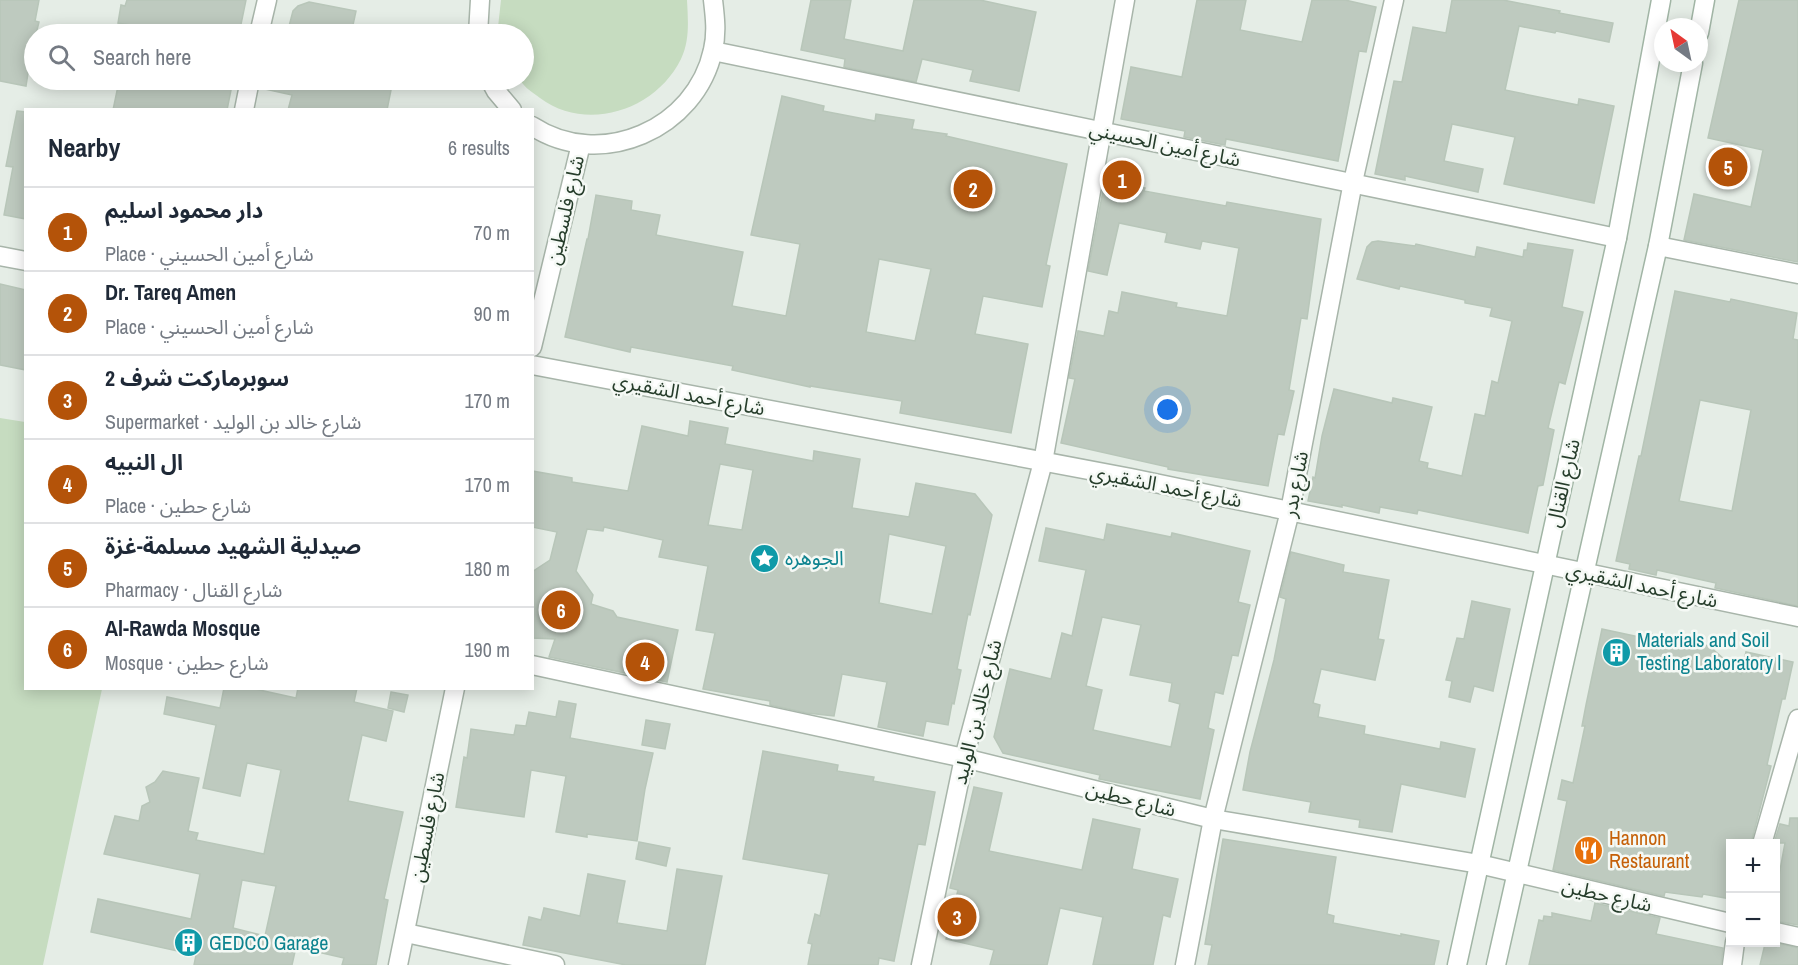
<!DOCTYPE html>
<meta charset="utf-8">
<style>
:root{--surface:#fff;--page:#f6f6f7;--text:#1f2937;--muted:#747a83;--line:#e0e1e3;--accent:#b45309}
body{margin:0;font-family:"Archivo Narrow","Noto Sans Arabic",sans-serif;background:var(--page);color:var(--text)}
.controls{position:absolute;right:18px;bottom:18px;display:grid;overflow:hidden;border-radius:0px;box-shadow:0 3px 15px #0003}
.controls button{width:54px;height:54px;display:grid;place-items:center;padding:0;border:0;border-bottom:2px solid var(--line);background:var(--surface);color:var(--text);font:30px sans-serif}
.compass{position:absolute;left:1654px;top:18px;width:54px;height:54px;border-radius:50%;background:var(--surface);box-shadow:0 3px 15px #0003;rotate:327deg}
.you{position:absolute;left:1168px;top:410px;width:21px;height:21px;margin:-15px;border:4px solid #fff;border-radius:50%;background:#1a73e8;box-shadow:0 0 0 9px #1a73e833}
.badge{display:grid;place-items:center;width:39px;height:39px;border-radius:50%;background:var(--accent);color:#fff;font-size:20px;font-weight:700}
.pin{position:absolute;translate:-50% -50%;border:3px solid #fff;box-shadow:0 2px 6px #0006}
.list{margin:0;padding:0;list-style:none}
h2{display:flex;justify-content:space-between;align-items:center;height:78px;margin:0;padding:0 24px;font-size:26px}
h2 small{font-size:20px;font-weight:400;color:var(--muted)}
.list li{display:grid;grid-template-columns:39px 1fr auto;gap:18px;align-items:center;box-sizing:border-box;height:84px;padding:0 24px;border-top:2px solid var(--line)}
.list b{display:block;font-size:22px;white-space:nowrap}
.list p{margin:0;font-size:20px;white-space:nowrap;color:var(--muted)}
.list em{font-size:20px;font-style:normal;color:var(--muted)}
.icon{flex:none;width:33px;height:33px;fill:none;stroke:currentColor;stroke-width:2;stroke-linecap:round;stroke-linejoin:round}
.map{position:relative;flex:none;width:1798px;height:965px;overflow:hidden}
.search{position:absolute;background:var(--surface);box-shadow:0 3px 15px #0003;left:24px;top:24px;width:510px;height:66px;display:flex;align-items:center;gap:15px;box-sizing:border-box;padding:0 21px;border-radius:33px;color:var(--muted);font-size:22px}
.panel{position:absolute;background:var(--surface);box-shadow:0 3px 15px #0003;left:24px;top:108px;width:510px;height:582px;border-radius:0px}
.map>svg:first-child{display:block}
.green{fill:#c6dcc0}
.building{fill:#becabf;stroke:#b8c6b9;stroke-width:1.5;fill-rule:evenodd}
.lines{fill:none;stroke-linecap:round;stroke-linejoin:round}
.minor-casing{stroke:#a8b5aa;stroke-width:21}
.tertiary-casing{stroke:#a8b5aa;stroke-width:21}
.secondary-casing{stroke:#a1b5a5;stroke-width:21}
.minor{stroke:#fff;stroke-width:18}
.tertiary{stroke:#fff;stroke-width:18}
.secondary{stroke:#fff;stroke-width:18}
.labels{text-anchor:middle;stroke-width:5;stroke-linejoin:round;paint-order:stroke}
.street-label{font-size:20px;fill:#263d2b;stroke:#f5f9f5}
.culture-label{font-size:20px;fill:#0d838f;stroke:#f5f9f5;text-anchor:start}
.food-label{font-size:20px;fill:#c56008;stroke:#f5f9f5;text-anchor:start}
</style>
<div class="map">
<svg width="1798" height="965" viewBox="0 0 1798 965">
<rect width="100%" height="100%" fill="#e5ede6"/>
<g class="green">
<path d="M501,0H687C688,20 690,40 681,59C656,110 587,133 540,98C532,92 525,88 520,80H524V34H500L498,27Z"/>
<polygon points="0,418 25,422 26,688 102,689 43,965 0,965"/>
</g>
<g class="building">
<polygon points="0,0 39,0 35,21 39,22 36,34 34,34 26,86 0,81"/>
<polygon points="127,0 246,0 239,34 198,27 197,34 157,34 158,29 118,23 121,5 125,6"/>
<polygon points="811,0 851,0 844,39 903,51 914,0 980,0 1036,12 1019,91 970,81 973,70 922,59 916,82 844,67 845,59 801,50"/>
<polygon points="1197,0 1246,0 1240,30 1302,42 1312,0 1345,0 1376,7 1366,52 1359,51 1338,161 1226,139 1225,145 1184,137 1185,131 1121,119 1131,67 1182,77"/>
<polygon points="1452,0 1503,0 1560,11 1559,13 1613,23 1609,42 1556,31 1555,33 1519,26 1505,90 1578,105 1579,99 1614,106 1594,203 1504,184 1515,137 1452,124 1444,161 1483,169 1478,192 1405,176 1405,180 1375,174 1394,81 1402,82 1413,27 1446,33"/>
<polygon points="1739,0 1798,0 1798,262 1684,240 1694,194 1751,207 1763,150 1708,138"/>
<polygon points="309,2 356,11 351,34 287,34 293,11 298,6"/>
<polygon points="126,80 233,80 227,110 113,110 118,86 125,87"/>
<polygon points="261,80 393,80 387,110 288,110 292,95 260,88"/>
<path d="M782,96L824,106L823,111L875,121L876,114L914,120L912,129L947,134L946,136L1067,164L1046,265L1050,266L1042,307L983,296L975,334L1028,344L1011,433L900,413L902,401L810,386V387L732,370L733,366L631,347L630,352L565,337L587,239H588L596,195L632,201L631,210L660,215L656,235L743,252L732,306L786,316L800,244L751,235ZM879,259L931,269L915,341L866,332Z"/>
<polygon points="17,111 26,112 26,219 4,215 13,167 6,166"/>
<polygon points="1105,180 1145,188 1144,191 1226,206 1227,202 1321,219 1307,319 1301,318 1289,390 1294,391 1284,435 1278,434 1268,486 1168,469 1168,467 1061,443 1075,379 1069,378 1078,331 1104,336 1109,311 1118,313 1122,292 1177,303 1176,307 1227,316 1239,248 1202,241 1200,249 1165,242 1167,233 1119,223 1107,275 1088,271"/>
<polygon points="1378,241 1415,246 1416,244 1475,257 1477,247 1523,257 1524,250 1527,250 1528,243 1573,250 1562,307 1583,312 1565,384 1559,382 1548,428 1554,430 1543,485 1538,486 1528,533 1418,510 1417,514 1380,507 1379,513 1342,505 1342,507 1308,501 1313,477 1315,478 1322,436 1334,389 1392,403 1393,398 1432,407 1419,461 1428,463 1427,468 1462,476 1475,414 1485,416 1492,381 1498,383 1512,321 1490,316 1492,308 1465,303 1465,300 1400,286 1399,289 1357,279 1367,247 1372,242"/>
<polygon points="0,284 26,290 26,370 0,365"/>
<path d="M1675,291L1730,302L1731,299L1797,313L1793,339L1798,340V606L1715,588L1716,583L1657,570L1656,575L1629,569L1630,564L1616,561L1639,456H1641ZM1700,400L1751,410L1732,511L1679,501Z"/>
<path d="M690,421L728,428L725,444L813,461L814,451L860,459L852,508L909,517L916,483L975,494L992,515L970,615L968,614L957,669L961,670L954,704L952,703L948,725L926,721L923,736L878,727L887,682L842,674L834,716L807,713L770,705V701L703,689L715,633L696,630L708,566L659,557L663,540L604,527L603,531L587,529L576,571L593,595L591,604L613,611L617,617L678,630L667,682L549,657L555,639L532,638V572L550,560L557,532L532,527V471L572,478V482L628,491L642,426L688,436ZM720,464L753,470L742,530L708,525ZM889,534L946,546L932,614L879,603Z"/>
<path d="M1107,524L1171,537L1172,533L1250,551L1238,602L1250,605L1238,656L1232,655L1223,694L1215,692L1208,728L1214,730L1200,799L1099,779L1100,775L1003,753L994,737L1010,669L1051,679L1062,633L1072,636L1086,570L1039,561L1046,528L1104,540ZM1102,617L1141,625L1130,675L1172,683L1169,701L1180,704L1171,747L1093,730L1102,690L1086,686Z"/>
<polygon points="1291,552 1344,565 1343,572 1389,580 1378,639 1384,640 1375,680 1321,669 1313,703 1320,705 1318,717 1365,726 1364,734 1440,749 1441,742 1475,749 1465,797 1401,784 1392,832 1359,827 1360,820 1309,812 1311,802 1243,790 1250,752 1274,660 1286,599 1280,597"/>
<polygon points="1472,601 1510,609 1493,691 1474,686 1470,702 1449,697 1452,681 1446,680 1457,638 1464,639"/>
<polygon points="1602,629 1644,638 1645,633 1673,639 1674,635 1695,639 1695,643 1709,646 1741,674 1746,652 1793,662 1785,699 1782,699 1767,765 1771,766 1751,843 1731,843 1731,899 1703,894 1702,897 1665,892 1664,896 1553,870 1567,801 1558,799 1562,780 1573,783 1585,726 1582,726 1586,705"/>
<path d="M224,688H251L296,698L298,688H357L354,702L393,711L386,741L362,735L348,801L403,812L384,899L388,900L376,965H342L344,958L296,947L292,965H194L196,955L91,932L98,899L191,919L200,874L104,854L115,816L139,821L142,806L150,802L146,787L155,782L163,771L199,778L188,831L198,833L196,840L264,854L281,770L247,763L240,796L203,788L216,725L164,714L167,697L220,708ZM242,880L276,886L265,936L233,928Z"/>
<polygon points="391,692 408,695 404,712 388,708"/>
<polygon points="559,701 576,704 570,738 653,753 645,789 637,841 587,834 587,837 556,832 566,776 531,770 524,817 456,807 464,757 467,758 471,729 514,735 516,725 526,726 529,712 556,717"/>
<polygon points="646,720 670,724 665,749 642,745"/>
<polygon points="763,751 838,765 837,771 874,777 873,781 935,792 925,845 918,844 894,961 879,958 878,965 808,965 812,944 808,943 815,914 820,916 829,874 743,859"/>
<polygon points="974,787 1002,793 989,851 1082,870 1093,819 1140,829 1132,869 1178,879 1170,917 1163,915 1153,965 1093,965 1103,917 1060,908 1047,965 990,965 994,950 946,939 958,890 950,888"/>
<polygon points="1790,818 1798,818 1798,925 1776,921 1776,892 1785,843 1774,843 1780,824 1789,826"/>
<polygon points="1223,839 1336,857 1327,914 1334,916 1333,923 1401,936 1401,934 1439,941 1434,965 1208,965 1212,945 1205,944"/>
<polygon points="639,842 670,848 666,866 636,859"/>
<polygon points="677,869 722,876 705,965 626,965 523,945 529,917 541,920 544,908 580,916 588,874 625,881 617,923 667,931"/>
<polygon points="1595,903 1660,918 1656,934 1723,948 1721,965 1529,965 1539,920 1543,921 1544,916 1552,917 1552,913 1591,921"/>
<polygon points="1776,943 1798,948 1798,965 1760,965 1765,944 1776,947"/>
</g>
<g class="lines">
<defs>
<g id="minor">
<polyline points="259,34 267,0"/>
<polyline points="713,51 1617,238"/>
<polyline points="244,110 250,80"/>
<polyline points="1658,246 1798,274"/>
<polyline points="0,256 26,261"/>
<polyline points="532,365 1131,478 1798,617"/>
<polyline points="532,665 964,758 1213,819 1479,864 1730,923"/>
<polyline points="1762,844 1798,719"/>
<polyline points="1776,932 1798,937"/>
<polyline points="406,933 555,965"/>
<polyline points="921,965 964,758 1043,462 1125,0"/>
<polyline points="1185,965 1213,819 1290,511 1353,182 1394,0"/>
<polyline points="1732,965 1735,942"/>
</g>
<g id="tertiary">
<polyline points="478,34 480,0"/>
<polyline points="490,80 496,91 512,110"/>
<path d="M532,126C601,171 696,129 713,50C717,33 715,17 713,0"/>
<polyline points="532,347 581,144"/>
<polyline points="398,965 455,688"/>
</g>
<g id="secondary">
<polyline points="1699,33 1705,0"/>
<polyline points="1457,965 1617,238 1661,0"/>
<polyline points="1496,965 1658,246 1693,63"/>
</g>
</defs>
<use href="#minor" class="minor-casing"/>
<use href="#tertiary" class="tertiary-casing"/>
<use href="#secondary" class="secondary-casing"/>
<use href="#minor" class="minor"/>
<use href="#tertiary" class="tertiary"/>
<use href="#secondary" class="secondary"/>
</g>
<defs>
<symbol id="sight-disc" viewBox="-11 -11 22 22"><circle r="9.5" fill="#0f9aa8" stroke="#f5f9f5"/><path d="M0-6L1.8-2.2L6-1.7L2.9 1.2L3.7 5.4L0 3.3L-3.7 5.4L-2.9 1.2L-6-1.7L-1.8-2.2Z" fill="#fff"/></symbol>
<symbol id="building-disc" viewBox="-11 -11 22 22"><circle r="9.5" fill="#0f9aa8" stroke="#f5f9f5"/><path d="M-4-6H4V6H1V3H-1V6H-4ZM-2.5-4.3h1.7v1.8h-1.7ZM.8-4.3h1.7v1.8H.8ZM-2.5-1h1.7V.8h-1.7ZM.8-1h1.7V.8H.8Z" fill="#fff"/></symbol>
<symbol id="restaurant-disc" viewBox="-11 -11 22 22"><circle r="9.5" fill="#e8710a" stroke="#f5f9f5"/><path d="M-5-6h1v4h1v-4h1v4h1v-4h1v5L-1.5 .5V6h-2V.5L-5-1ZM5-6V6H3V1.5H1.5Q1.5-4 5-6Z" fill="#fff"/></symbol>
</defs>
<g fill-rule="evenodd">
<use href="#sight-disc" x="748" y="542" width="33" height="33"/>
<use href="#building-disc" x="1600" y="636" width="33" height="33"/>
<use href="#restaurant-disc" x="1572" y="834" width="33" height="33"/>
<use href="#building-disc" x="172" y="926" width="33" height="33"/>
</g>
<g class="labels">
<g class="street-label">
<text transform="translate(1165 144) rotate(12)" y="7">شارع أمين الحسيني</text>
<text transform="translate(565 210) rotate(-77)" y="7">شارع فلسطين</text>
<text transform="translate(689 394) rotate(11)" y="7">شارع أحمد الشقيري</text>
<text transform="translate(1563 483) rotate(-77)" y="7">شارع القنال</text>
<text transform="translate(1295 484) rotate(-79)" y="7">شارع بدر</text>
<text transform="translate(1166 486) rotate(11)" y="7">شارع أحمد الشقيري</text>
<text transform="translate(1642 585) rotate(12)" y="7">شارع أحمد الشقيري</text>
<text transform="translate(977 712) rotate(-76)" y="7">شارع خالد بن الوليد</text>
<text transform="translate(1131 799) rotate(14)" y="7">شارع حطين</text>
<text transform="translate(427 827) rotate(-79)" y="7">شارع فلسطين</text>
<text transform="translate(1607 895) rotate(13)" y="7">شارع حطين</text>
</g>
<g class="culture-label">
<text x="785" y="565">الجوهره</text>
<text x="1637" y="647">Materials and Soil<tspan x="1637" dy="23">Testing Laboratory l</tspan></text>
<text x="209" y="950">GEDCO Garage</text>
</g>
<g class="food-label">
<text x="1609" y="845">Hannon<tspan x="1609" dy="23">Restaurant</tspan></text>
</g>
</g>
</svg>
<div class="controls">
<button>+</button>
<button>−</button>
</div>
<svg class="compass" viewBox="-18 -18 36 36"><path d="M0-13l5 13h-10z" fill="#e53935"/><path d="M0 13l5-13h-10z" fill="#747a83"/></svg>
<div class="you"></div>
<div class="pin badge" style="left:1122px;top:180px">1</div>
<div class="pin badge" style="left:973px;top:189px">2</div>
<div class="pin badge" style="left:957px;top:917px">3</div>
<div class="pin badge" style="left:645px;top:662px">4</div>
<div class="pin badge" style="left:1728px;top:167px">5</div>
<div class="pin badge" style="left:561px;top:610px">6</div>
<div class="search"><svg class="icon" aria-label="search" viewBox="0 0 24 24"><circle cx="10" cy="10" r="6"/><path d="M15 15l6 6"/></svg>Search here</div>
<section class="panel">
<h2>Nearby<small>6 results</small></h2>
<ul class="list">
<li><span class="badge">1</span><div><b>دار محمود اسليم</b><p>Place · شارع أمين الحسيني</p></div><em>70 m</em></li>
<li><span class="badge">2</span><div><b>Dr. Tareq Amen</b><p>Place · شارع أمين الحسيني</p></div><em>90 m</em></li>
<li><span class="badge">3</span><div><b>سوبرماركت شرف 2</b><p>Supermarket · شارع خالد بن الوليد</p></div><em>170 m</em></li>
<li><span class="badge">4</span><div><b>ال النبيه</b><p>Place · شارع حطين</p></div><em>170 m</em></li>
<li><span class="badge">5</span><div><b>صيدلية الشهيد مسلمة-غزة</b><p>Pharmacy · شارع القنال</p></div><em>180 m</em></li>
<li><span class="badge">6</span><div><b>Al-Rawda Mosque</b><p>Mosque · شارع حطين</p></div><em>190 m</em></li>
</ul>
</section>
</div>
